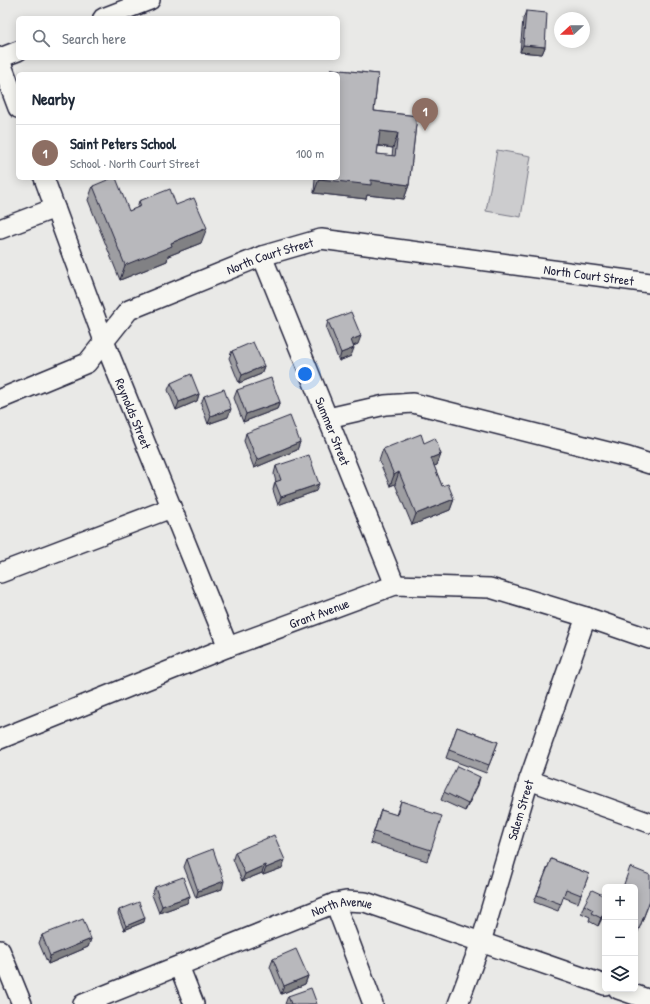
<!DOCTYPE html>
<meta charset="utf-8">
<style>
:root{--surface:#fff;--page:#f2f2f3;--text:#1f2937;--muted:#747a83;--line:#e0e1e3;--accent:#7c3aed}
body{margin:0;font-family:"Patrick Hand",sans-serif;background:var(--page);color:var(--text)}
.controls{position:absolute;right:12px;bottom:12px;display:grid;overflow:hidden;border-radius:6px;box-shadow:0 2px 10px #0003}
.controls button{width:36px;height:36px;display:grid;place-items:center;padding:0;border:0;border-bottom:1px solid var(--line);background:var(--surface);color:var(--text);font:20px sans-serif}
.compass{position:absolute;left:554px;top:12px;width:36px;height:36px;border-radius:50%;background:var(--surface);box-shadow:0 2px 10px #0003;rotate:249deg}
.you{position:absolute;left:305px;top:374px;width:14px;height:14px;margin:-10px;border:3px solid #fff;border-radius:50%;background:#1a73e8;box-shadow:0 0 0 6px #1a73e833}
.badge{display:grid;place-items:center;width:26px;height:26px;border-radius:50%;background:var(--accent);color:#fff;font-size:13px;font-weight:700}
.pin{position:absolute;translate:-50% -33px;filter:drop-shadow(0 1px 2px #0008)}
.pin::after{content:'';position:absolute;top:21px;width:14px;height:12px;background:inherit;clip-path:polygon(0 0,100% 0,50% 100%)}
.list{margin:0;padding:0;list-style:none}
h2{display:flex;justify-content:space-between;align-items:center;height:52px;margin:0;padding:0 16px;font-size:17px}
h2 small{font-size:13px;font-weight:400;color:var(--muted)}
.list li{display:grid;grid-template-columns:26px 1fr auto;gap:12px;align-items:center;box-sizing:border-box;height:56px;padding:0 16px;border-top:1px solid var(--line)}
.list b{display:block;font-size:15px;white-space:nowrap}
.list p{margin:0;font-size:13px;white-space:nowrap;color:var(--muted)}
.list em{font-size:13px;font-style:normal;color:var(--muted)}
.icon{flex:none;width:22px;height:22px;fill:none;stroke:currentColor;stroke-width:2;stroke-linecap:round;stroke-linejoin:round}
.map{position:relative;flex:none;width:650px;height:1004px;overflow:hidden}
.search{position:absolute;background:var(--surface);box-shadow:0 2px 10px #0003;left:16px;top:16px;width:324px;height:44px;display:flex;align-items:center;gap:10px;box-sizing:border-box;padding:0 14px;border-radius:6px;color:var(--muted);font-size:15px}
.panel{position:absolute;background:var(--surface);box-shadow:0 2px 10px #0003;left:16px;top:72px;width:324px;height:108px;border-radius:6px}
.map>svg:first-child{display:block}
.garden{fill:#ccccce;stroke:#777784}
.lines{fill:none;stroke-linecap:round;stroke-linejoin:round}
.minor-casing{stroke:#22223b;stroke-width:22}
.minor{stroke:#f6f6f2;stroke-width:19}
.wall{fill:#9e9ea2;stroke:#22223b;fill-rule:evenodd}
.shaded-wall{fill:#818184;stroke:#22223b}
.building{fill:#b8b8bc;stroke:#22223b;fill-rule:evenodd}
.labels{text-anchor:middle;stroke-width:3;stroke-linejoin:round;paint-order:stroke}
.street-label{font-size:13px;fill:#22223b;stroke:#f6f6f2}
</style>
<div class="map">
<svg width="650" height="1004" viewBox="0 0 650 1004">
<rect width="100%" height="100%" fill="#e9e9e7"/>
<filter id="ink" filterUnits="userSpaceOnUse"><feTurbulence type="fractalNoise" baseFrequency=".025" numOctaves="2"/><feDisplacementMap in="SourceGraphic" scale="8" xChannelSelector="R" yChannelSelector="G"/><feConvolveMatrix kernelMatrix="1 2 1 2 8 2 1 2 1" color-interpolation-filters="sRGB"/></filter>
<g filter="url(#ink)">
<polygon class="garden" points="497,150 531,156 521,217 486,211"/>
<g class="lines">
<defs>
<g id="minor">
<polyline points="103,18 150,0"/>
<polyline points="0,58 18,51"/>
<polyline points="0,60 18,108"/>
<path id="s1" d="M44,178L104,341L228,647"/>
<polyline points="0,229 55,208"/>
<path id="s2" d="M262,256L395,585"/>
<path id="s3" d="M0,399L87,363L129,310L262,256L321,239L650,283"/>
<polyline points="328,418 385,405 413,403 628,457 650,464"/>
<polyline points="0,573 171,508"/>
<path id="s4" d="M0,739L228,647L395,585L490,588L586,617L650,639"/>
<polyline points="529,780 650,823"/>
<polyline points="335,903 373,1004"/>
<polyline points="0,950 22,1004"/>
<polyline points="179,966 194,1004"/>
<polyline points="618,989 650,1000"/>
<path id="s5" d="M83,1004L335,903L346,901L365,902L605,985"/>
<path id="s6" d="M458,1004L481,942L529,780L586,617"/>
</g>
</defs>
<use href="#minor" class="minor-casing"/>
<use href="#minor" class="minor"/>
</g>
<g class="wall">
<polygon points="526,11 545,47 542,54 520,52 523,19"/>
<path d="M331,69L378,74L374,111L417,116L409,185L404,199L367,195L366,199L314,193L315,178H338V74H329ZM378,146L393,148L392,156L377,154Z"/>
<polygon points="93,186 129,211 137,208 139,201 176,205 201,243 168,256 167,261 120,280 88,200"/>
<polygon points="328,321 358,344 353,346 351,356 339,361 326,329"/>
<polygon points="232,351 264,366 261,374 239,383 229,358"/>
<polygon points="171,383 199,394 197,401 176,410 168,390"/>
<polygon points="237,390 280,402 277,409 243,422 234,398"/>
<polygon points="204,396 228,417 208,424 201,404"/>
<polygon points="246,433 300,442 297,450 254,468 244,441"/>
<polygon points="424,443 441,454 437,465 434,466 442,486 454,499 450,510 412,525 395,484 390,486 379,461 383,449"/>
<polygon points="276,466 316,491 278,505 273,490 275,482 276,482 274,474"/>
<polygon points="457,727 498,742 486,773 446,758"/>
<polygon points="478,785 465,811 441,800 444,792"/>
<polygon points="401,801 426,811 431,850 427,861 370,843 381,810 396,815"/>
<polygon points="235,852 282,868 263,875 262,873 242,881 233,859"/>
<polygon points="187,859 222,889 196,898 184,867"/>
<polygon points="551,859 589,874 578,903 563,897 558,911 534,902"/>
<polygon points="155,887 190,896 187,903 159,913 152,895"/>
<polygon points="635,887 650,901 635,939"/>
<polygon points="584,905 605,912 598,926 589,921 590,917 581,913"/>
<polygon points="119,910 144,922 124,930 118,914"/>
<polygon points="42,935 91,939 88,947 48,964 39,943"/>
<polygon points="273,959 308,976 305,984 281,994 270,967"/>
<polygon points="288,996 317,1004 285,1004"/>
</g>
<g class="shaded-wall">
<polygon points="523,45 545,47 542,54 520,52"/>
<polygon points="380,131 398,133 393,148 374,145"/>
<polygon points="319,179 371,180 409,185 404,199 367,195 366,199 314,193"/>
<polygon points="207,228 201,243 168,256 167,261 120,280 125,265 171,243"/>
<polygon points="361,336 358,344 348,348 351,340"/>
<polygon points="354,348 351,356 339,361 341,353"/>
<polygon points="264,366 261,374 239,383 242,375"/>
<polygon points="199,394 197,401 176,410 179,402"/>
<polygon points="280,402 277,409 243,422 246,414"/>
<polygon points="231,409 228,417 208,424 211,416"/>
<polygon points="300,442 297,450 254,468 257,460"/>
<polygon points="441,454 437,465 427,469 431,458"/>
<polygon points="399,472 395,484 390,486 394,475"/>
<polygon points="319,484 316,491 278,505 281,497"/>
<polygon points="454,499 450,510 412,525 416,514"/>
<polygon points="480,777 478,785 465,811 468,804"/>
<polygon points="285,860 282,868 263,875 266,868"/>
<polygon points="265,865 262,873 242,881 245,874"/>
<polygon points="224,881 222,889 196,898 198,891"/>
<polygon points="190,896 187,903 159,913 162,906"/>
<polygon points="605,910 605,912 598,926 601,918"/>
<polygon points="145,918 144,922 124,930 126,926"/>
<polygon points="91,939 88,947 48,964 50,956"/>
<polygon points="308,976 305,984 281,994 284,986"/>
</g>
<g class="building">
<polygon points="526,11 547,13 545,47 523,45"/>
<path d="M331,69L378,74L374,111L417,116L409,185L371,180V185L319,179V178H338V74H331ZM380,131L398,133L395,156L377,154Z"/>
<polygon points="112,178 116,178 129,211 141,206 139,201 170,189 176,205 194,198 207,228 171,243 172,246 125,265 93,186"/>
<polygon points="351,312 361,336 351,340 354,348 341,353 328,321"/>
<polygon points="253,342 264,366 242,375 232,351"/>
<polygon points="191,374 199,394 179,402 171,383"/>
<polygon points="271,378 280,402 246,414 237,390"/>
<polygon points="224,389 231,409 211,416 204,396"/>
<polygon points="290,416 300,442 257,460 246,433"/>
<polygon points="421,434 424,443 435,438 441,454 431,458 442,486 448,484 454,499 416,514 399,472 394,475 383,449"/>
<polygon points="309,455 319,484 281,497 275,482 281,480 276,466"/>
<polygon points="457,727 498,742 489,765 449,750"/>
<polygon points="457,766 480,777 468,804 444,792"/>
<polygon points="401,801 426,809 426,811 442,816 431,850 374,832 381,810 397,815"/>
<polygon points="274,835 285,860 266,868 265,865 245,874 235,852"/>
<polygon points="213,849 224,881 198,891 187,859"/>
<polygon points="551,859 589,874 581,895 566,889 561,904 537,895"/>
<polygon points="630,867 650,875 650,900 639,929 635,928 635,887 623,887"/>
<polygon points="183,877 190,896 162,906 155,887"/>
<polygon points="592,890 605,896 605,910 601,918 591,913 593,910 584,905"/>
<polygon points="139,902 145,918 126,926 119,910"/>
<polygon points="83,919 91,939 50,956 42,935"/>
<polygon points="296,949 308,976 284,986 273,959"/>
<polygon points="311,988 317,1004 291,1004 288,996"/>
</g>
</g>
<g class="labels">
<g class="street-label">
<text dy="5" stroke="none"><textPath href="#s3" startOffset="313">North Court Street</textPath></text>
<text dy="5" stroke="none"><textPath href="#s3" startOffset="637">North Court Street</textPath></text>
<text dy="5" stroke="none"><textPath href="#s1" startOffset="252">Reynolds Street</textPath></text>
<text dy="5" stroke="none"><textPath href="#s2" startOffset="189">Summer Street</textPath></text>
<text dy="5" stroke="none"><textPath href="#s4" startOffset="343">Grant Avenue</textPath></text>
<text dy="5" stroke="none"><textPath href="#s6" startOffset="204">Salem Street</textPath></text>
<text dy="5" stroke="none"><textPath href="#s5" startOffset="278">North Avenue</textPath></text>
</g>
</g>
</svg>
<div class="controls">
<button>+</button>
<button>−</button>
<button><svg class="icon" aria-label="layers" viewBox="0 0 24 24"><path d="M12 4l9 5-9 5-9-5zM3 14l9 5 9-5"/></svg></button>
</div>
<svg class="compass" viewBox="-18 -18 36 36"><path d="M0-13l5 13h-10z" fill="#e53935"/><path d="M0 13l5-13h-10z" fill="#747a83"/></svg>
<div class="you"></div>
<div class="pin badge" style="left:425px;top:131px;background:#8d6e63">1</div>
<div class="search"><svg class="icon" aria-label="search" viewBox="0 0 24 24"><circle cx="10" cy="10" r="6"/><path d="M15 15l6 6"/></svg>Search here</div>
<section class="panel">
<h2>Nearby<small></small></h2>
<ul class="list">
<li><span class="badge" style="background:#8d6e63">1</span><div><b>Saint Peters School</b><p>School · North Court Street</p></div><em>100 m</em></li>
</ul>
</section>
</div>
